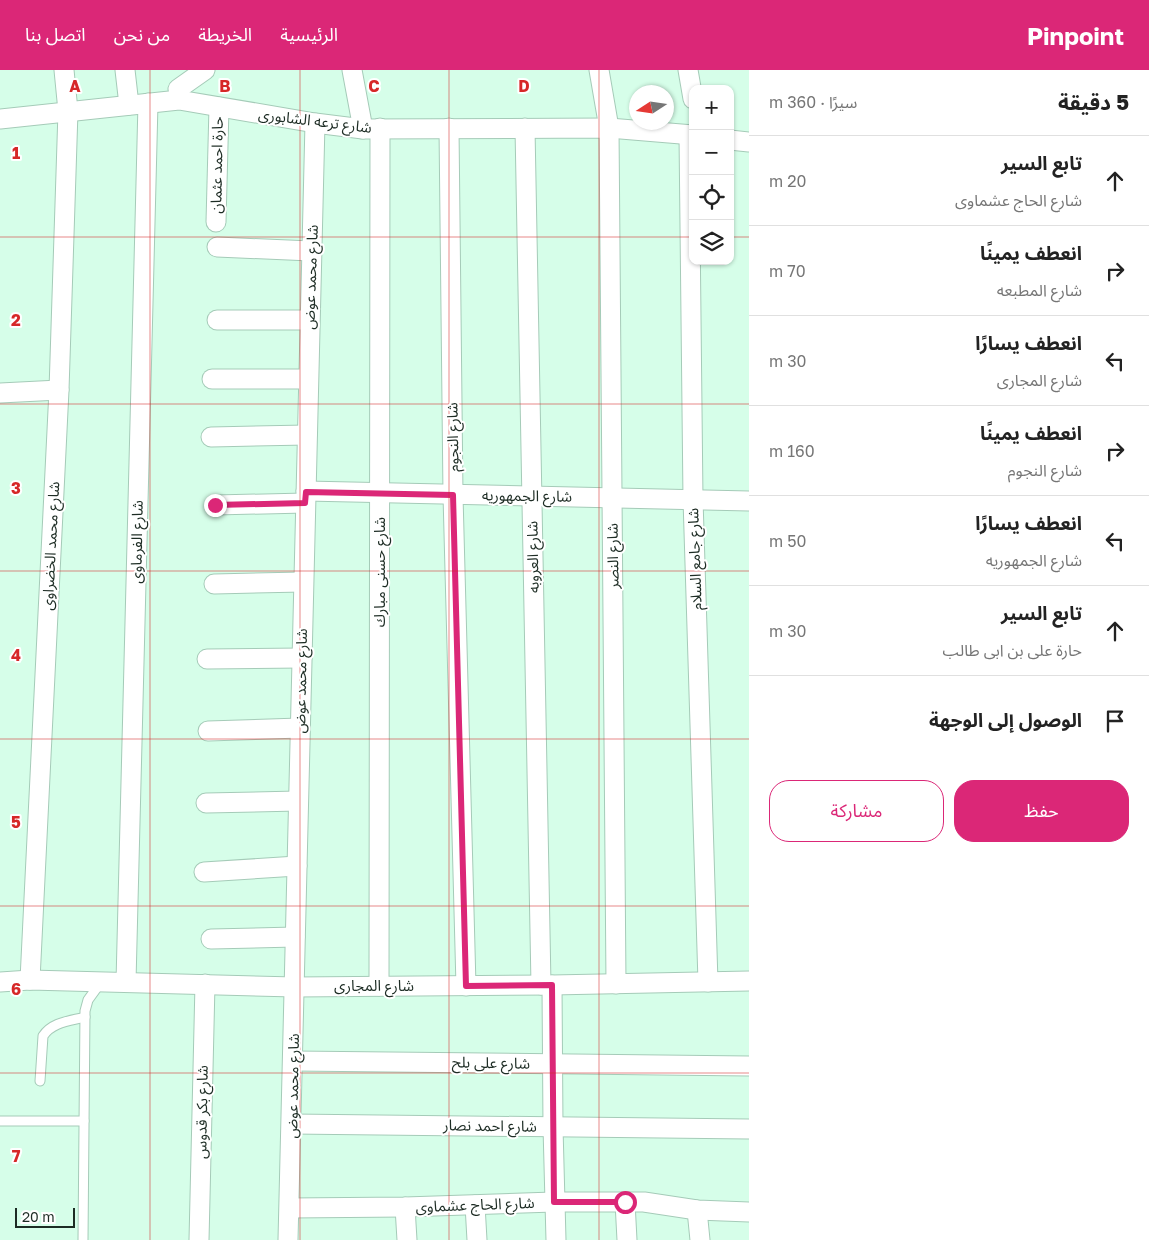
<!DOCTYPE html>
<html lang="ar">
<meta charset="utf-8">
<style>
:root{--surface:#fff;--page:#f2f2f2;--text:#222;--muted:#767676;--line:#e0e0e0;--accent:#db2777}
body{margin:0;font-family:"Golos Text","Noto Sans Arabic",sans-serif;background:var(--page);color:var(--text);direction:rtl}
.controls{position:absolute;right:15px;top:15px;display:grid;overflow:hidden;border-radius:10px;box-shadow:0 1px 4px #0004}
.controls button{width:45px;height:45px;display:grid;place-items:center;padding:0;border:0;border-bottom:1px solid var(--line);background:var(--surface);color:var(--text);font:25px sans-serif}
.compass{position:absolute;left:629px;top:15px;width:45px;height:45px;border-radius:50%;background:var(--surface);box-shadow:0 1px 4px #0004;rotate:258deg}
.scale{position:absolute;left:15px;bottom:12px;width:60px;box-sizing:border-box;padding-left:5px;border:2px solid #1d2c24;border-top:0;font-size:14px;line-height:18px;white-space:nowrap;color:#1d2c24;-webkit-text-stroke:4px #fff;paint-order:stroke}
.stop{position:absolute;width:15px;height:15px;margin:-11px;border:4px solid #db2777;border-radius:50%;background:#fff}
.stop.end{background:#db2777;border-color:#fff;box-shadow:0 1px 5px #0008}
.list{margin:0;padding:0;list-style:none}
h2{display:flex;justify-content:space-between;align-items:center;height:65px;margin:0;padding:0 20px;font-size:21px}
h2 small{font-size:16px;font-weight:400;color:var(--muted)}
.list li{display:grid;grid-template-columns:32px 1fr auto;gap:15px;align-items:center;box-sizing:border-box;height:90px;padding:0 20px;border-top:1px solid var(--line)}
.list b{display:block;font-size:19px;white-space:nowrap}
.list p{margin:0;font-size:16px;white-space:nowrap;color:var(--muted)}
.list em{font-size:16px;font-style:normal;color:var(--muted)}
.actions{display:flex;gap:10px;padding:15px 20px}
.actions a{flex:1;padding:11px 0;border:1px solid var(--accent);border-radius:20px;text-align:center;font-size:18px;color:var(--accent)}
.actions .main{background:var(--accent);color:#fff}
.icon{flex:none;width:28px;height:28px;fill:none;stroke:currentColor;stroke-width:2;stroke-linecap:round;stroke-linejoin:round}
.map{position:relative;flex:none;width:749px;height:1170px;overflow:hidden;direction:ltr}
header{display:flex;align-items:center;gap:30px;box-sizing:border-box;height:70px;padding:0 25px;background:var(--accent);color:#fff}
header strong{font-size:24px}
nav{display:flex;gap:28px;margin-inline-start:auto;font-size:18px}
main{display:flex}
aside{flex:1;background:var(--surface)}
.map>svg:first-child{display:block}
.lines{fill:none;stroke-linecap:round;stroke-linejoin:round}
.lane-casing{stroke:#a5cbb8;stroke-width:11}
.street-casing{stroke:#a5cbb8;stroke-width:21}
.lane{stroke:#fff;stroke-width:9}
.street{stroke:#fff;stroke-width:19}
.route{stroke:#db2777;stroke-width:6}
.grid{fill:none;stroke:#d62828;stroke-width:1;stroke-opacity:0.55}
.labels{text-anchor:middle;stroke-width:4;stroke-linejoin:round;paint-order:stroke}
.street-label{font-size:15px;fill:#1d2c24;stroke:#fff}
.grid-label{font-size:16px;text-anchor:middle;font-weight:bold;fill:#d62828;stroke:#fff;stroke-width:4;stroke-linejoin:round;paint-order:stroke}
</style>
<header>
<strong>Pinpoint</strong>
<nav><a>الرئيسية</a><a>الخريطة</a><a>من نحن</a><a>اتصل بنا</a></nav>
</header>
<main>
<aside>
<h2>5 دقيقة<small>سيرًا · 360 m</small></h2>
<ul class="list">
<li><svg class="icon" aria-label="ahead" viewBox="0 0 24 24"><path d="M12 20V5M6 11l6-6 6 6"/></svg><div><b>تابع السير</b><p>شارع الحاج عشماوى</p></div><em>20 m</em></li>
<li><svg class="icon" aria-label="right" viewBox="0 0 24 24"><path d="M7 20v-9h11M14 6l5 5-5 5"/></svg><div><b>انعطف يمينًا</b><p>شارع المطبعه</p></div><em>70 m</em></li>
<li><svg class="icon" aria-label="left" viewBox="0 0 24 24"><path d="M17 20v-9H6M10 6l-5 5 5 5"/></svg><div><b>انعطف يسارًا</b><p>شارع المجارى</p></div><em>30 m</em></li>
<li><svg class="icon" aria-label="right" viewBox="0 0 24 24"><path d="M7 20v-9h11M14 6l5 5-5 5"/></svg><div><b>انعطف يمينًا</b><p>شارع النجوم</p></div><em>160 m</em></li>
<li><svg class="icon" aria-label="left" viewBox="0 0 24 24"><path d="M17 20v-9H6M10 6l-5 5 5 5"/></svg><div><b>انعطف يسارًا</b><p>شارع الجمهوريه</p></div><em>50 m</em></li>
<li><svg class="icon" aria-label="ahead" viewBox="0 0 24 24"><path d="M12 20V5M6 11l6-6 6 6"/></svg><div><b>تابع السير</b><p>حارة على بن ابى طالب</p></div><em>30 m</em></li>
<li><svg class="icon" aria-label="arrive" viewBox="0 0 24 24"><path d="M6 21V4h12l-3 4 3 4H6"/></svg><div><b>الوصول إلى الوجهة</b></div></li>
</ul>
<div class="actions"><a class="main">حفظ</a><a>مشاركة</a></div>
</aside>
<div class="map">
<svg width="749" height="1170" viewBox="0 0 749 1170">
<rect width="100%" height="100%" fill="#d6fee9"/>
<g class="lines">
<defs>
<g id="lane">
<path d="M40,1011L43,966C52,952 70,951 85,947"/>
<polyline points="0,1051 84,1051"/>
<polyline points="83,1170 85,941 88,930 101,912"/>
</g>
<g id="street">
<polyline points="125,0 129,35"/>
<polyline points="352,0 363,59"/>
<polyline points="599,0 609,58 616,914"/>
<polyline points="688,0 693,29"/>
<polyline points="178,19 205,0"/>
<polyline points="0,49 179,30 315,53 363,59 609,58 693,65"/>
<polyline points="449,58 453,425 466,916"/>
<polyline points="525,58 541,915"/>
<polyline points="689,65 693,429 708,912"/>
<polyline points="730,70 749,72"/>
<polyline points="216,152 219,37"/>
<polyline points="217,177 311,181"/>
<polyline points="217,250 309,250"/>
<polyline points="212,309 308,309"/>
<polyline points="0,323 59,320"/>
<polyline points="211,367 307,365"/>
<polyline points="306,421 749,431"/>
<polyline points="215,435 305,433"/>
<polyline points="214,514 303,512"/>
<polyline points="207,589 302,588"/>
<polyline points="208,661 300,658"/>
<polyline points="206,733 298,731"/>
<polyline points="204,802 297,796"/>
<polyline points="211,869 295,867"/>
<polyline points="30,910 59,320 68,41 64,0"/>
<polyline points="0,912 30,910 295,917 552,915 749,911"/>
<polyline points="126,912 148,33"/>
<polyline points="552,915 553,1057 556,1170"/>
<polyline points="379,916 380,58"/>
<polyline points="294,991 749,996"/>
<polyline points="292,1054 749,1059"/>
<polyline points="625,1132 627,1170"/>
<polyline points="475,1135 477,1170"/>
<polyline points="405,1137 407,1170"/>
<polyline points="290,1138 405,1137 554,1132 644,1132 697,1140 749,1142"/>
<polyline points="697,1140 700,1170"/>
<polyline points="199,1170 205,914"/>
<polyline points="288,1170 315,53"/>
</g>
</defs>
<use href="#lane" class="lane-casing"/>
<use href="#street" class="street-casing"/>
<use href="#lane" class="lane"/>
<use href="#street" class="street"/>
</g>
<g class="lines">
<polyline class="route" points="215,435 305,433 306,422 453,425 466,916 552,915 554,1132 625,1132"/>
</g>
<path class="grid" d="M150,0V1170M300,0V1170M449,0V1170M599,0V1170M0,167H693M730,167H749M0,334H749M0,501H749M0,669H749M0,836H749M0,1003H749"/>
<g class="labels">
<g class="street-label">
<text transform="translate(315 51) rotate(7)" y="5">شارع ترعه الشابورى</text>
<text transform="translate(217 95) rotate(-89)" y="5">حارة احمد عثمان</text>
<text transform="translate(311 207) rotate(-88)" y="5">شارع محمد عوض</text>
<text transform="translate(453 367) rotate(-91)" y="5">شارع النجوم</text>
<text transform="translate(527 426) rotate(1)" y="5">شارع الجمهوريه</text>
<text transform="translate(137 472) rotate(-89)" y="5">شارع الفرماوى</text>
<text transform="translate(51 476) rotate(-87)" y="5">شارع محمد الخضراوى</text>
<text transform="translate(613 486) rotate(-91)" y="5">شارع النصر</text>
<text transform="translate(533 487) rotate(-91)" y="5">شارع العروبه</text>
<text transform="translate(695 489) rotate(-92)" y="5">شارع جامع السلام</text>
<text transform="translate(380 502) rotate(-90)" y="5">شارع حسنى مبارك</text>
<text transform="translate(301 611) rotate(-89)" y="5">شارع محمد عوض</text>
<text x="374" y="921">شارع المجارى</text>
<text transform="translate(491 993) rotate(1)" y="5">شارع على بلح</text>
<text transform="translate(293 1016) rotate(-89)" y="5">شارع محمد عوض</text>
<text transform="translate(202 1042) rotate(-89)" y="5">شارع بكر قدوس</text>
<text transform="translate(490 1056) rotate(1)" y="5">شارع احمد نصار</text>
<text transform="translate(475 1135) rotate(-2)" y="5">شارع الحاج عشماوى</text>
</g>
</g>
<g class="grid-label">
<text x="75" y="22">A</text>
<text x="225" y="22">B</text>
<text x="374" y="22">C</text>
<text x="524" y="22">D</text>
<text x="16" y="89">1</text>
<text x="16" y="256">2</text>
<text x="16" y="424">3</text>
<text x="16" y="591">4</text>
<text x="16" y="758">5</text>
<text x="16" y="925">6</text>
<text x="16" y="1092">7</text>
</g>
</svg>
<div class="controls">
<button>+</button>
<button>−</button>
<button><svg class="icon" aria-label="locate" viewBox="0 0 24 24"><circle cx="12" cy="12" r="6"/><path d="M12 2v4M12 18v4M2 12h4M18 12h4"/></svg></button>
<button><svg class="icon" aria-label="layers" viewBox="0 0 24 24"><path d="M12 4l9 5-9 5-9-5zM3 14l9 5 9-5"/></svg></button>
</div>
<svg class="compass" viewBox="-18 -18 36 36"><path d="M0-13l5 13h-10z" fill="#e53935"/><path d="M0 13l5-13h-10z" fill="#767676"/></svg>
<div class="scale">20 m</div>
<div class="stop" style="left:625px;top:1132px"></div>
<div class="stop end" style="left:215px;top:435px"></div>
</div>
</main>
